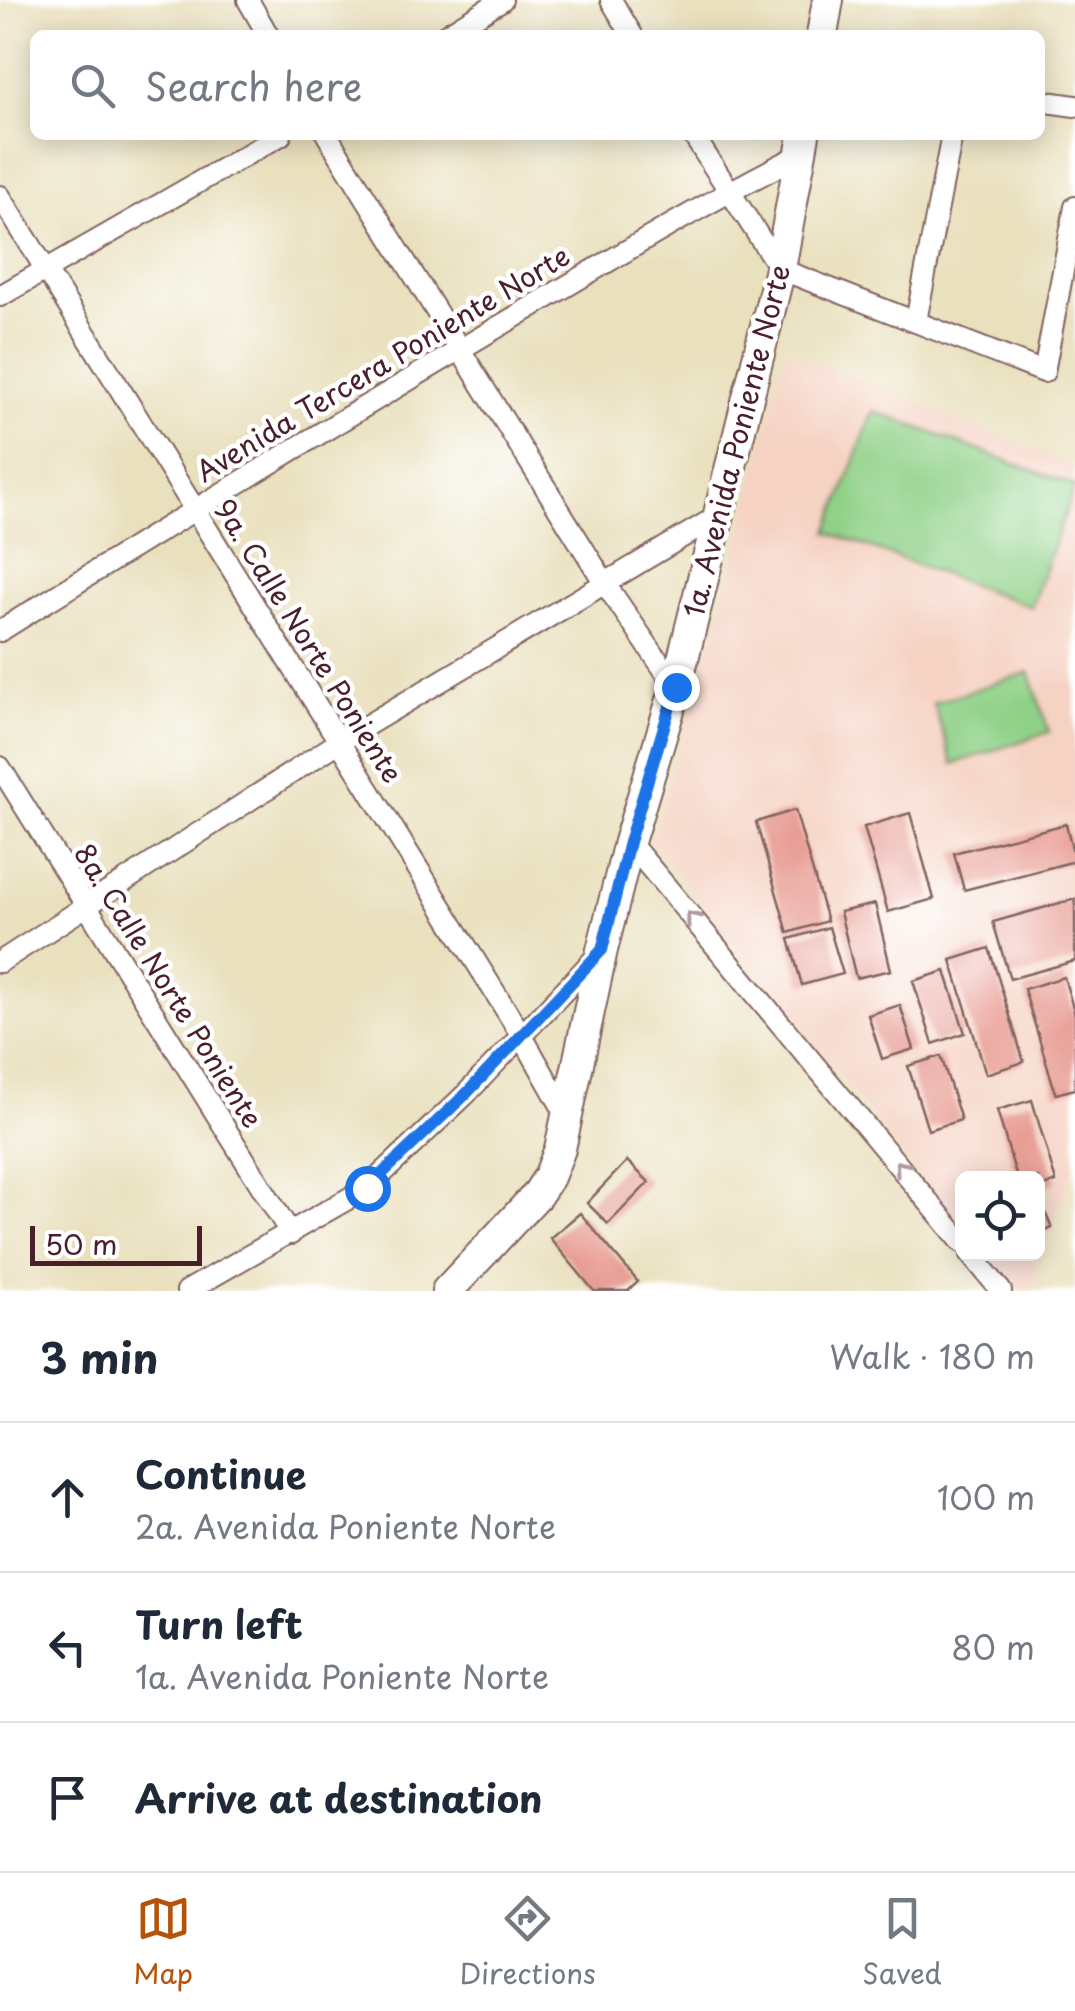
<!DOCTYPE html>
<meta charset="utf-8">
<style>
:root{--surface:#fff;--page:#f2f2f3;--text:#1f2937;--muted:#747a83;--line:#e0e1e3;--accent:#b45309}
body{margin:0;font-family:"Playpen Sans",sans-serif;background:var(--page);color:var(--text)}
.controls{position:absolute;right:30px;bottom:30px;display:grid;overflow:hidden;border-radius:15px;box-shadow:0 5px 25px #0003}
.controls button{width:90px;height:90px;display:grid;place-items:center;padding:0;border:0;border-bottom:2px solid var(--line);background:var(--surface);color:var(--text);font:50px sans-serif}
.scale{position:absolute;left:30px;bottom:25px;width:172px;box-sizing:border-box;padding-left:10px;border:5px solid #4a1f2b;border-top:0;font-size:28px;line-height:35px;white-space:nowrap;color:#4a1f2b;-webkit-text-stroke:8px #fff;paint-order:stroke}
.stop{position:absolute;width:30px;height:30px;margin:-22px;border:8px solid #1a73e8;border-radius:50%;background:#fff}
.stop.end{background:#1a73e8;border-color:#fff;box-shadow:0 2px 10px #0008}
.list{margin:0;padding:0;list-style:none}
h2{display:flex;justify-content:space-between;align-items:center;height:130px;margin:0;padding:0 40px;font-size:42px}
h2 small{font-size:32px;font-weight:400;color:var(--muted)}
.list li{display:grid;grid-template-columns:65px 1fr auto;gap:30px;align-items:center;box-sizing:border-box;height:150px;padding:0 40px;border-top:2px solid var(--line)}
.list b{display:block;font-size:38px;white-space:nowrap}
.list p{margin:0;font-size:32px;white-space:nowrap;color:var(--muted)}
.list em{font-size:32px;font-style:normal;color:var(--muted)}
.icon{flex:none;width:55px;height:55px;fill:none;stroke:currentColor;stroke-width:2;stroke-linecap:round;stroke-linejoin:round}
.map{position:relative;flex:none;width:1075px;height:1291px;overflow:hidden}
.search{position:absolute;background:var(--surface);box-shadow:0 5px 25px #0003;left:30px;right:30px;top:30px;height:110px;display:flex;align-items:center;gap:25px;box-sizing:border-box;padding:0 35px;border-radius:15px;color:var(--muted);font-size:38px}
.sheet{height:580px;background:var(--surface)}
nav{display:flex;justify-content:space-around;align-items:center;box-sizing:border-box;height:140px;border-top:2px solid var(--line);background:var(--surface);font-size:28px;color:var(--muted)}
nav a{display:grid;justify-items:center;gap:5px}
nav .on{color:var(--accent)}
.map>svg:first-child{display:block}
.built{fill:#f5d2c2}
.green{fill:#90d188;stroke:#6d785a;stroke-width:2.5}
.building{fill:#e59186}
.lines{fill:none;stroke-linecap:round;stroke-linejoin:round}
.street-casing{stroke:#82635e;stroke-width:24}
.secondary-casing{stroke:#82635e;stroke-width:34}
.street{stroke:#fff;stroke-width:20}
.secondary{stroke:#fff;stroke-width:30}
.oneway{stroke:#ae9aa0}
.route{stroke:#1a73e8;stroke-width:12}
.labels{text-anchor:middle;stroke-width:9;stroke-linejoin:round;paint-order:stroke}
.street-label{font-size:28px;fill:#4a1f2b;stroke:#fff}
</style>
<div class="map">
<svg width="1075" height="1291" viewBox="0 0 1075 1291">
<rect width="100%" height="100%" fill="#fff"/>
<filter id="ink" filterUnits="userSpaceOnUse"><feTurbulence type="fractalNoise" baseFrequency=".01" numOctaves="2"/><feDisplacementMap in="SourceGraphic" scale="20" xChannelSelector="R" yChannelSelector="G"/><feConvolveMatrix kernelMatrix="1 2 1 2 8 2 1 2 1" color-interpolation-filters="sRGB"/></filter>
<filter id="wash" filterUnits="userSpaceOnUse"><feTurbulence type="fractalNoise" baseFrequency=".0048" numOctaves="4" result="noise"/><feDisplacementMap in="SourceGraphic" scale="40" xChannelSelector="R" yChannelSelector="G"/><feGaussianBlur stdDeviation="2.25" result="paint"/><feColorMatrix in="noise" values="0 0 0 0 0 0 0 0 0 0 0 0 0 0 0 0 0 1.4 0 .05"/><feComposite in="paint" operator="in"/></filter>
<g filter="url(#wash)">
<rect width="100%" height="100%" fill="#e9e0bd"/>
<polygon class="built" points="786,350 1075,467 1075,1163 1029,1291 1013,1291 982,1254 1038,1254 1038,1178 962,1178 962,1230 651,841 722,606"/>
<g class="green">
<polygon points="873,411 1075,486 1031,607 828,532"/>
<polygon points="1029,672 1049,732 953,764 933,703"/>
</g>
<g id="blocks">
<g class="building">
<polygon points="795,810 827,921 788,933 756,822"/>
<polygon points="910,813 934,899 888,912 864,827"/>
<polygon points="1066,824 1075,861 964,890 954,853"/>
<polygon points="1075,899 1075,961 1010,979 993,922"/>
<polygon points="875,904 891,970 856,978 840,912"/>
<polygon points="829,927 843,974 802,985 789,939"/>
<polygon points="989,948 1024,1062 986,1074 951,960"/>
<polygon points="945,971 965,1033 933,1044 913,981"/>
<polygon points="1064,977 1075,1015 1075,1089 1056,1094 1024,989"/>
<polygon points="900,1005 914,1049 882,1059 868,1015"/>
<polygon points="941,1056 961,1120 928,1130 908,1066"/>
<polygon points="1032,1100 1056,1182 1038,1188 1038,1178 1017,1178 997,1110"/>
<polygon points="627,1161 649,1182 608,1224 587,1203"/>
<polygon points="1040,1201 1052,1228 1038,1234 1038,1202"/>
<polygon points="580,1213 638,1282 628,1291 594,1291 550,1238"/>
</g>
</g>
</g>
<g filter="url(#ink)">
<use href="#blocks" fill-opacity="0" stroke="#82635e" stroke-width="2.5"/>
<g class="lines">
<defs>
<g id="street">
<polyline points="248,0 268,35"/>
<polyline points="611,0 632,35"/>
<polyline points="445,35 502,0"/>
<polyline points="1040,101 1075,106"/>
<polyline points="327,135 604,582 676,687"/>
<polyline points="693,135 780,269 1044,372 1075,207"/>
<polyline points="0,196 522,1036 567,1116"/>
<polyline points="0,296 281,135"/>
<polyline points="916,321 952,135"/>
<path d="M0,631C162,529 326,429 491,331C593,271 694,208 800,155"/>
<polyline points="0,767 291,1234"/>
<polyline points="629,842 962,1242"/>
<polyline points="0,962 339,742 721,514"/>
<polyline points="971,1254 1001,1291"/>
<polyline points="187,1291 367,1188 466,1094 601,952"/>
</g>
<g id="secondary">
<polyline points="822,35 828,0"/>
<polyline points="447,1291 537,1195 549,1177 560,1149 602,950 629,842 676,687 780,269 804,135"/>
</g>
</defs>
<use href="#street" class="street-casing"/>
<use href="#secondary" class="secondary-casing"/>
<use href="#street" class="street"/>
<use href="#secondary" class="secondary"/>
</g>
<defs><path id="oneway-chevron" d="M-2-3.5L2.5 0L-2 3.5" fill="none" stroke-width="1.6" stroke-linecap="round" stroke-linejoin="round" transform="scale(2.5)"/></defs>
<g class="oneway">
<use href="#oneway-chevron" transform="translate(692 918) rotate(-130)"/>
<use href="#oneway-chevron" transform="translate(901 1167) rotate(-130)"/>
</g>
</g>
<g class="lines" filter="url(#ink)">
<polyline class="route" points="367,1188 466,1094 602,950 629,842 676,687"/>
</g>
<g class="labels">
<g class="street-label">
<text transform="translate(383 364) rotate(-31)" y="10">Avenida Tercera Poniente Norte</text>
<text transform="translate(737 441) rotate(-76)" y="10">1a. Avenida Poniente Norte</text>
<text transform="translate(308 641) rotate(58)" y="10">9a. Calle Norte Poniente</text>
<text transform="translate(168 986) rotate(58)" y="10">8a. Calle Norte Poniente</text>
</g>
</g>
</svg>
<div class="controls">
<button><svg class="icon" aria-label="locate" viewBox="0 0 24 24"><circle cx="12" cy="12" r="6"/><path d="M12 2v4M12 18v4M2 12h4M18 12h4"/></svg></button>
</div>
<div class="scale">50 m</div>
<div class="stop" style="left:367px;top:1188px"></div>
<div class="stop end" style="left:676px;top:687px"></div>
<div class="search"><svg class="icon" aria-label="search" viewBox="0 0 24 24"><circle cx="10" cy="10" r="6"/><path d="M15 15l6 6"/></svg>Search here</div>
</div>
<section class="sheet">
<h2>3 min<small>Walk · 180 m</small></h2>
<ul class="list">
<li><svg class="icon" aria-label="ahead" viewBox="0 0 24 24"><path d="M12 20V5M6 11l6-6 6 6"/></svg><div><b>Continue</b><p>2a. Avenida Poniente Norte</p></div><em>100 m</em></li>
<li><svg class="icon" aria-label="left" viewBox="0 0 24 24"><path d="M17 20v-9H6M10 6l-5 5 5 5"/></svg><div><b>Turn left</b><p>1a. Avenida Poniente Norte</p></div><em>80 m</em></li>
<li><svg class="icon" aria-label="arrive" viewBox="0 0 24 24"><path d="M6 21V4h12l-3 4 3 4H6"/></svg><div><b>Arrive at destination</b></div></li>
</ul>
</section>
<nav>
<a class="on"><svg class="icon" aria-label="map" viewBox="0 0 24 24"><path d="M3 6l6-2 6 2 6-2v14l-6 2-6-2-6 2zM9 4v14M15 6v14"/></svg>Map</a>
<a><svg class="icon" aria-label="directions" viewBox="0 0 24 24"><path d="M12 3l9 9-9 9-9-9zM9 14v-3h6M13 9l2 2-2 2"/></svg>Directions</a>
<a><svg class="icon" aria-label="saved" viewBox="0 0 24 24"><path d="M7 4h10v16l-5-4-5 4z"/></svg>Saved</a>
</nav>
